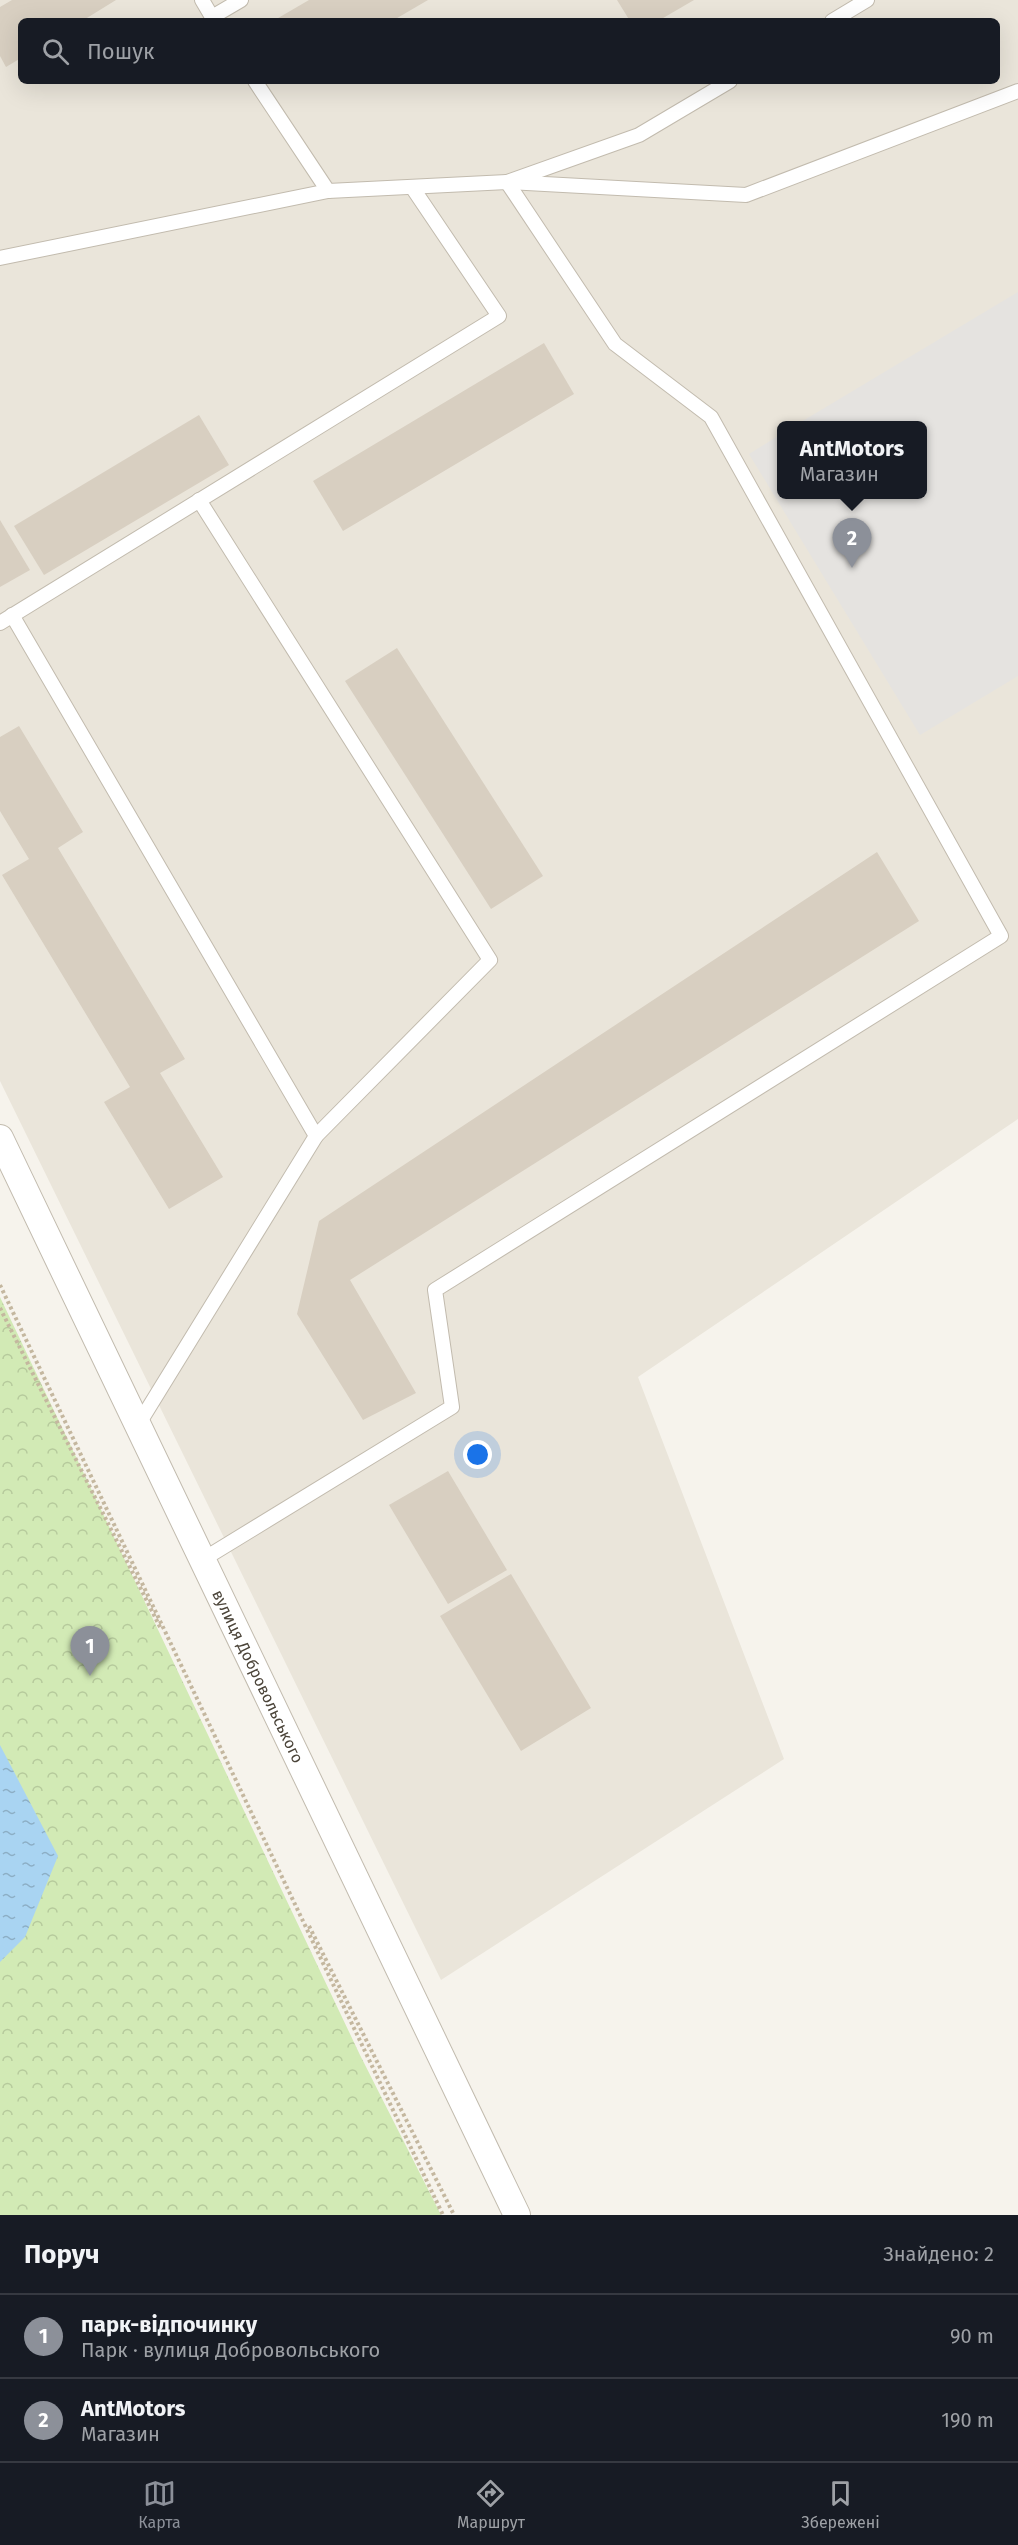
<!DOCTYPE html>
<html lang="uk">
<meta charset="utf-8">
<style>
:root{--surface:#171b24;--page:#242831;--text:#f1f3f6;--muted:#9ea1a6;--line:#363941;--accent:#8c9099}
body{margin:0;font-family:"Fira Sans",sans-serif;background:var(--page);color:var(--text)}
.you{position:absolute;left:478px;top:1455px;width:21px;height:21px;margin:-15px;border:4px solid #fff;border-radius:50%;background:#1a73e8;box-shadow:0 0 0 9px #1a73e833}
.badge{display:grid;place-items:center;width:39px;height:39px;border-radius:50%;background:var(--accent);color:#fff;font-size:20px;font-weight:700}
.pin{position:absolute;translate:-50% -50px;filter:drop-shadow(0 2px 3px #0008)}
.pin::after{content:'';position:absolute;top:32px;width:21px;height:18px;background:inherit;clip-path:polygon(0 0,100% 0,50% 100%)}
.popup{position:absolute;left:777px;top:421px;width:150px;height:78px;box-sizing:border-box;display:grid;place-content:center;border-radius:9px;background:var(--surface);filter:drop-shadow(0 2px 4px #0005);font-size:20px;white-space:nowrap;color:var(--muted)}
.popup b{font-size:22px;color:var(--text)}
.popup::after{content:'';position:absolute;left:50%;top:100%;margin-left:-12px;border:12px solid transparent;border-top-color:var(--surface)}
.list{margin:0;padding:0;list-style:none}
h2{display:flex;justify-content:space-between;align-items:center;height:78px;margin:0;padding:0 24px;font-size:26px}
h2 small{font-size:20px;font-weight:400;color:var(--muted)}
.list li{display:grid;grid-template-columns:39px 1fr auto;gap:18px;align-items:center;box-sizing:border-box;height:84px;padding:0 24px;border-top:2px solid var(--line)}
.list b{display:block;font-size:22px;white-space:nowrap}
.list p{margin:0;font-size:20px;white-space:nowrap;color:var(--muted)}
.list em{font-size:20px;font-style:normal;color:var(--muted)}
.icon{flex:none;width:33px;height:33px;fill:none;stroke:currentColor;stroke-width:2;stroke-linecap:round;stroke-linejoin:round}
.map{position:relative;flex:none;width:1018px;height:2215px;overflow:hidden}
.search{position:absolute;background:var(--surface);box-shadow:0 6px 24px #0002;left:18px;right:18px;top:18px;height:66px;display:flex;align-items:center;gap:15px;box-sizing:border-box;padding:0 21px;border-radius:9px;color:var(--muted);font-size:22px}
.sheet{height:246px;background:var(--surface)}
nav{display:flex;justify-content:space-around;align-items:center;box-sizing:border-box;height:84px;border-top:2px solid var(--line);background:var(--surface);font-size:16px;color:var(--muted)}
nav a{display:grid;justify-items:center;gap:3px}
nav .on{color:var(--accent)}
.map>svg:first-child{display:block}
.residential{fill:#eae5da;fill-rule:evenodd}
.forest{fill:url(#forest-crowns)}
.parking{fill:#e5e3e0}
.water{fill:url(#water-ripples)}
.building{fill:#d8cfc1}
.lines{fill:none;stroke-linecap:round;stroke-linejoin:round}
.lane-casing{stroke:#c2bbae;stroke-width:16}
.street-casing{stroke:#c2bbae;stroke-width:28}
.path{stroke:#c4b79f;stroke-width:4;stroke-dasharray:3 3;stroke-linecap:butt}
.lane{stroke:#fff;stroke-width:14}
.street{stroke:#fff;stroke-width:26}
.labels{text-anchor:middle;stroke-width:6;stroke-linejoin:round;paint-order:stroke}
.street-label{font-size:16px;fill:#4b4439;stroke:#fff}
</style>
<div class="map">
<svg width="1018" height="2215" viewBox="0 0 1018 2215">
<defs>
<pattern id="forest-crowns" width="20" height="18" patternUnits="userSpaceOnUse" patternTransform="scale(1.5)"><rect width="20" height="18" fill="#d2eab5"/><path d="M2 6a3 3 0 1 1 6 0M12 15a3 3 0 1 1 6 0" fill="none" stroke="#b6ca9c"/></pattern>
<pattern id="water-ripples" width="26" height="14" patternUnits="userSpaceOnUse" patternTransform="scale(1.5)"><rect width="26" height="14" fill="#a9d4f2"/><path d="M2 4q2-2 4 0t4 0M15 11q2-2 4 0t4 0" fill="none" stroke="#8caec5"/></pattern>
</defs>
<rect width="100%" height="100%" fill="#f6f3ec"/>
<path class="residential" d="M0,0H1018V1119L638,1377L784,1759L441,1980L0,1081ZM21,21H997V81H21ZM782,426H922V494H782Z"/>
<polygon class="forest" points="0,1297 360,2055 441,2215 0,2215"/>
<polygon class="parking" points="1018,292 1018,676 920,735 749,454 781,434 782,494 922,494 922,426 796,425"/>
<polygon class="water" points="0,1745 58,1856 25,1937 0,1962"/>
<g class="building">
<polygon points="12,0 116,0 82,21 21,21 21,58 6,67 0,56 0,7"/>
<polygon points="309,0 428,0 392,21 273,21"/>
<polygon points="617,0 694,0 658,21 630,21"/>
<polygon points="544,343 574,394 343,531 313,481"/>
<polygon points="199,415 229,465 44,575 14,526"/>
<polygon points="0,520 30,570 0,587"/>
<polygon points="397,648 543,876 491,909 345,681"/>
<polygon points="19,726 83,832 58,848 185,1059 160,1073 223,1177 169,1209 104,1102 130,1087 2,875 29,859 0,811 0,737"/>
<polygon points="877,852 919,921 350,1280 416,1393 363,1420 297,1314 319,1221"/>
<polygon points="448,1471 507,1570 448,1604 389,1505"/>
<polygon points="511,1574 591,1708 521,1751 440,1616"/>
</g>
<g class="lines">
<defs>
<g id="lane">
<polyline points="202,0 212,17"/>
<polyline points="215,21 212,17 241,0"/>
<polyline points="832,21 867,0"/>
<polyline points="255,81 328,191"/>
<polyline points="0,258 328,191 507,182 746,195 1018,91"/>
<polyline points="199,500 490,960 316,1136"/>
<polyline points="12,615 316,1136 138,1425"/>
<polyline points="0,623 499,316 412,187"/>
<polyline points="202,1560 452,1407 435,1290 1001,936 711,417 615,344 507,182 639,135 730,81"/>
</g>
<g id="street">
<path id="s1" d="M0,1138L517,2215"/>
</g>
</defs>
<use href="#lane" class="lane-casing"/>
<use href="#street" class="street-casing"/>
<g class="path">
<polyline points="0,1285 443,2215"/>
<polyline points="0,1308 161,1629"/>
<polyline points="309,1926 454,2215"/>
</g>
<use href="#lane" class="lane"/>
<use href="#street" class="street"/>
</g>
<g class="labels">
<g class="street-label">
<text dy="6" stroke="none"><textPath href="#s1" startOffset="597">вулиця Добровольського</textPath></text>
</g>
</g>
</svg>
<div class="you"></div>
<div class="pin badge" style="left:90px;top:1676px">1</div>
<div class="pin badge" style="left:852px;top:568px">2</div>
<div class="popup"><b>AntMotors</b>Магазин</div>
<div class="search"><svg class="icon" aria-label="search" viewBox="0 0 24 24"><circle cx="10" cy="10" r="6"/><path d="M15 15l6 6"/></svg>Пошук</div>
</div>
<section class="sheet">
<h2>Поруч<small>Знайдено: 2</small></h2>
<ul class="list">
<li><span class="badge">1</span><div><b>парк-відпочинку</b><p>Парк · вулиця Добровольського</p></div><em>90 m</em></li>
<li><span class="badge">2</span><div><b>AntMotors</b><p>Магазин</p></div><em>190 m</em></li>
</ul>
</section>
<nav>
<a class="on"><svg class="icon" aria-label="map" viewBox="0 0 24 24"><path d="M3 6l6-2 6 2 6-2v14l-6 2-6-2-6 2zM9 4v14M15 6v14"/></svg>Карта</a>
<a><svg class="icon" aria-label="directions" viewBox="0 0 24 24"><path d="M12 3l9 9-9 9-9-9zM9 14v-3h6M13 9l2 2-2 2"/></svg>Маршрут</a>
<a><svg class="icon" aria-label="saved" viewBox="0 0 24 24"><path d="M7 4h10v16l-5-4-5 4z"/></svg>Збережені</a>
</nav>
